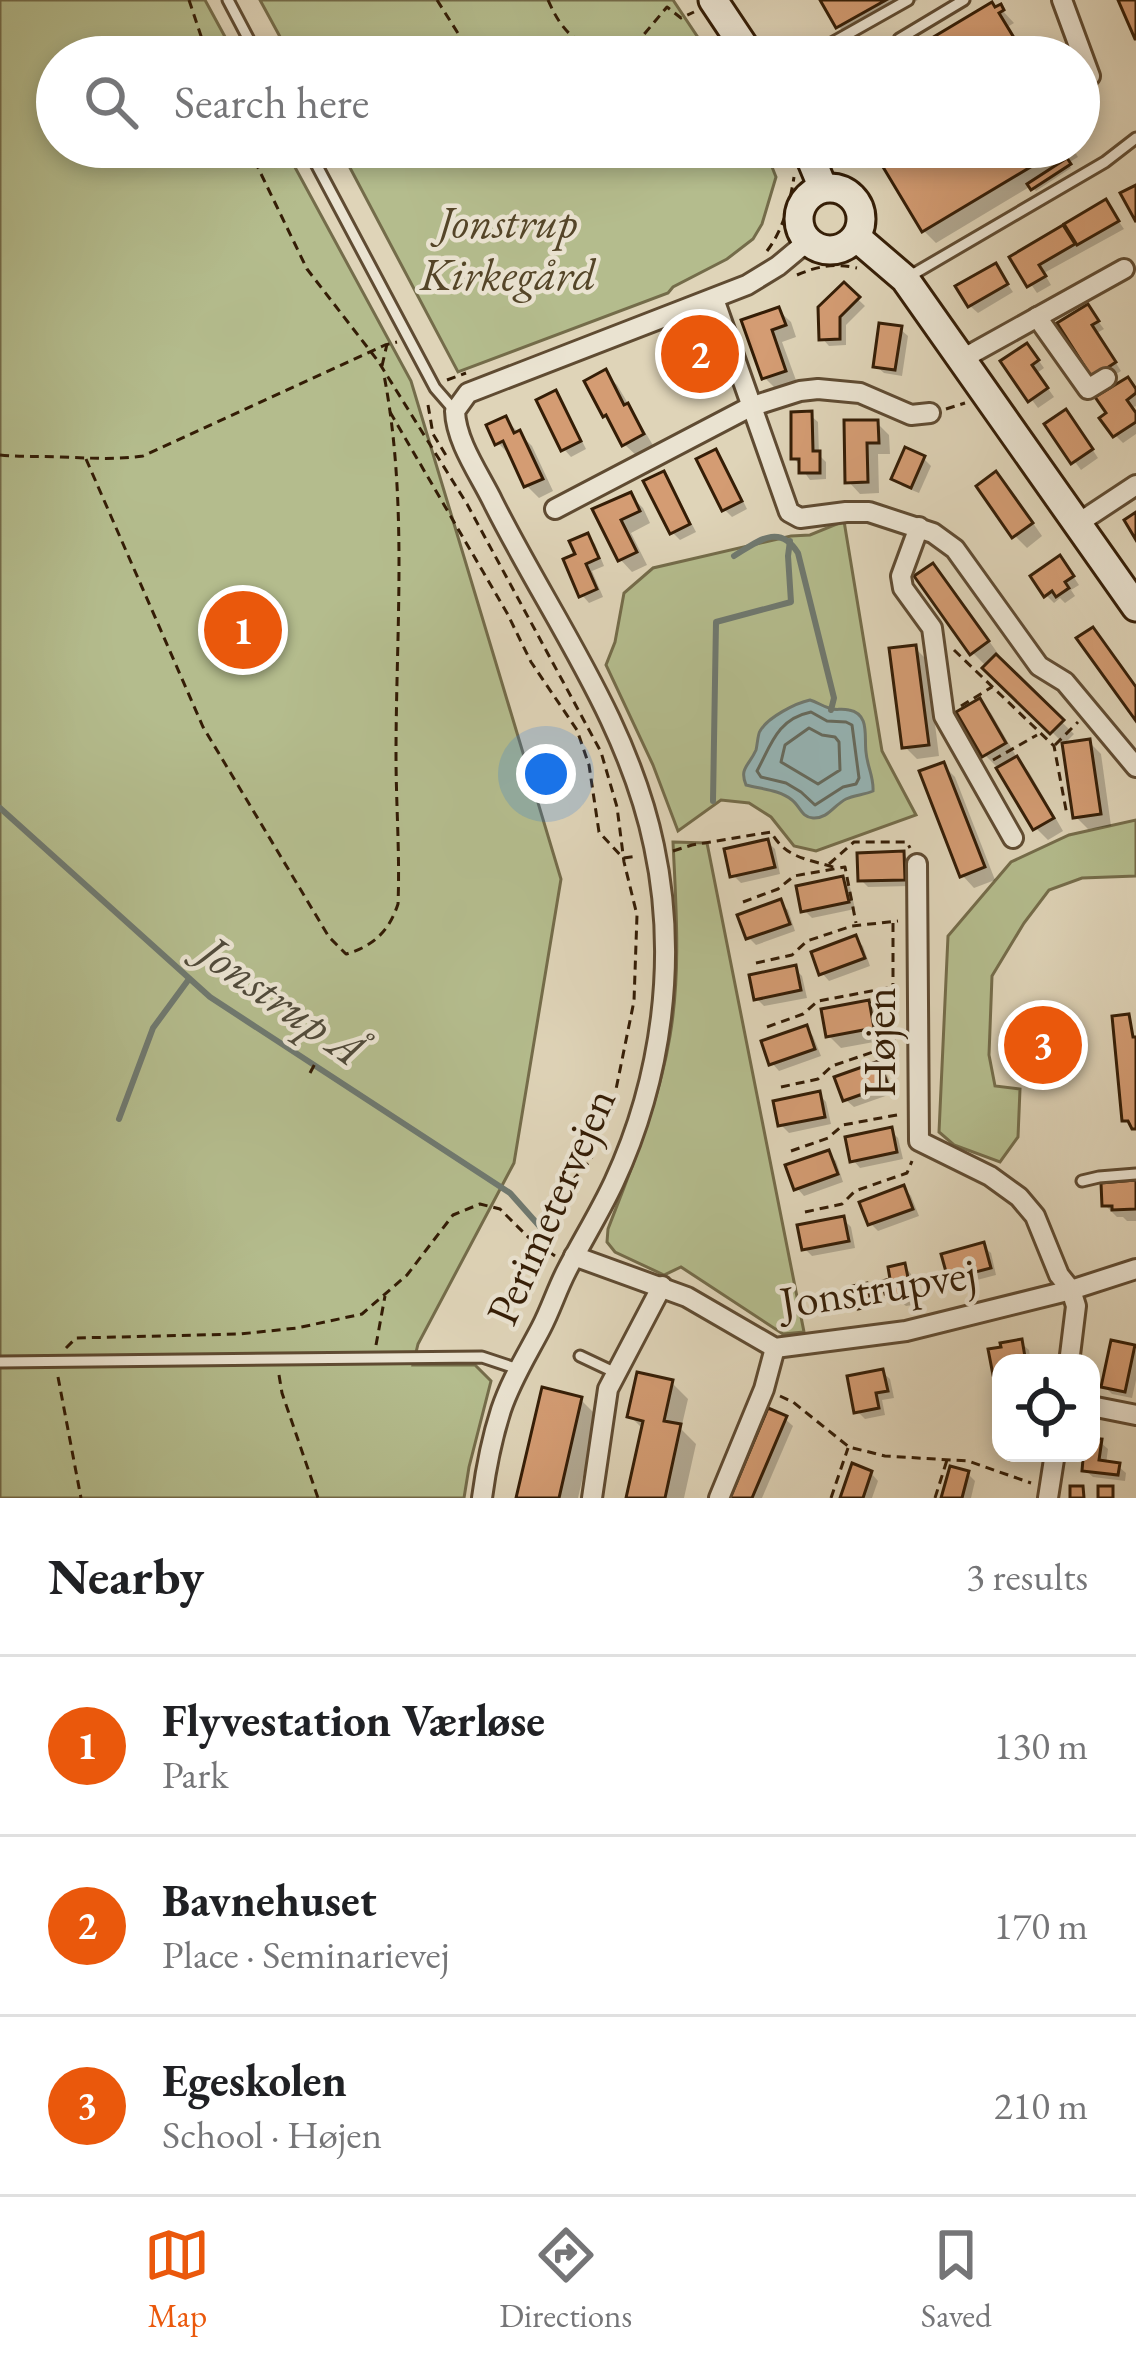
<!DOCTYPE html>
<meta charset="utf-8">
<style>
:root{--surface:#fff;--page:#f6f6f6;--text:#202124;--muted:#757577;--line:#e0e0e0;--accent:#ea580c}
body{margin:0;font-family:"EB Garamond",serif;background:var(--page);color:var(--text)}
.controls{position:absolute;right:36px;bottom:36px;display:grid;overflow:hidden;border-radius:24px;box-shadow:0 6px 18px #0003}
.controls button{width:108px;height:108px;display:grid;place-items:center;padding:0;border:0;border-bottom:3px solid var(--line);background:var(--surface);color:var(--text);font:60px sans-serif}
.you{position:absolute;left:546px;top:774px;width:42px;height:42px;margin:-30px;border:9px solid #fff;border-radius:50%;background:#1a73e8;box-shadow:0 0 0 18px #1a73e833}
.badge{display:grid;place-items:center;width:78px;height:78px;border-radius:50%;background:var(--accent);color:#fff;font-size:39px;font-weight:700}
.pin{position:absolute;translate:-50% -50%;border:6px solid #fff;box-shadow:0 3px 12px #0006}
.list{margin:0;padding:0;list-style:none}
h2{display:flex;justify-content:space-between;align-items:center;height:156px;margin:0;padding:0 48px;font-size:51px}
h2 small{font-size:39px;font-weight:400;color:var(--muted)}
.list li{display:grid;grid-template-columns:78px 1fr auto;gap:36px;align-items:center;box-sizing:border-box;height:180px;padding:0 48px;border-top:3px solid var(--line)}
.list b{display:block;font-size:45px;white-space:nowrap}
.list p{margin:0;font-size:39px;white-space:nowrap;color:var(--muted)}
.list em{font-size:39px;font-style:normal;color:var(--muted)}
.icon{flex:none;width:66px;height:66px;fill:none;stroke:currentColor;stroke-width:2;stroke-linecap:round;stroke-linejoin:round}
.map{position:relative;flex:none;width:1136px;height:1498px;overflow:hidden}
.search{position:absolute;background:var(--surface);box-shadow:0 6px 18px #0003;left:36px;right:36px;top:36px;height:132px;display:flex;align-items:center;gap:30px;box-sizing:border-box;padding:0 42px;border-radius:66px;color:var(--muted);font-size:45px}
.sheet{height:696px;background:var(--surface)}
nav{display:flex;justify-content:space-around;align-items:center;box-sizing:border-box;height:168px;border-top:3px solid var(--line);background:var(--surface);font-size:33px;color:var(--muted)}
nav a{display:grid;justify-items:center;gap:6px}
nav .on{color:var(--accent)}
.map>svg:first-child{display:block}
.green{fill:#b4bc8d;stroke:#746c4a;stroke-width:3}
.water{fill:#96b6b7;stroke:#6f7970;stroke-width:3}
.shadow{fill:#0003}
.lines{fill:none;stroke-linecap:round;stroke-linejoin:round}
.shore{stroke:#656a5e;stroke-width:3}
.stream{stroke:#6f7970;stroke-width:6}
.building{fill:#d49c73;stroke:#341d06;stroke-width:3}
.lane-casing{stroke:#5f4b32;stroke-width:15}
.street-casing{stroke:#5f4b32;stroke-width:24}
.secondary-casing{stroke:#341d06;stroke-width:33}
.path{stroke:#341d06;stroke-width:3;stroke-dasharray:9 6;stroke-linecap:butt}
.lane{stroke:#eae3d1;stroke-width:9}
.street{stroke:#eae3d1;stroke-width:18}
.secondary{stroke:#eae3d1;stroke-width:27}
.labels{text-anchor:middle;stroke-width:9;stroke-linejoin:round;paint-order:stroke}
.park-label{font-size:45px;font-style:italic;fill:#544528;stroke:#eae3d1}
.street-label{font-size:45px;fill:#341d06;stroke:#eae3d1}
.water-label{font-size:48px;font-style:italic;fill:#514b3b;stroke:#eae3d1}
</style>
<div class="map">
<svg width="1136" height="1498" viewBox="0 0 1136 1498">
<rect width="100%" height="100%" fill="#dfd4b8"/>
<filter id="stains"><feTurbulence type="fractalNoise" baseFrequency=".00167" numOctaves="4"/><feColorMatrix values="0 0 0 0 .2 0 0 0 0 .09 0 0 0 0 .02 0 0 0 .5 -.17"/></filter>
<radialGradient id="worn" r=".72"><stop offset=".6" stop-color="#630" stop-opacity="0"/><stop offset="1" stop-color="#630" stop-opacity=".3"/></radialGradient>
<g class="green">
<polygon points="0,0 205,0 236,57 57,57 57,147 284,147 411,381 561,879 514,1163 418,1344 413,1365 475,1365 491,1381 469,1467 464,1498 0,1498"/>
<polygon points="260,0 673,0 711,57 291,57"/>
<polygon points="339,147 764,147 776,177 762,224 753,239 727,259 673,287 668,293 458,372"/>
<polygon points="844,521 882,751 916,815 816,851 794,846 771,817 749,803 721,800 678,831 653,765 606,665 615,642 624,593 653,568 791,536 810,535"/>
<polygon points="1136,820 1136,876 1082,878 1049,890 1024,923 992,976 989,1055 995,1086 1020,1089 1018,1137 1000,1162 954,1145 939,1132 948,936 1011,862 1069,835"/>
<path d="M673,842L707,843L804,1332L783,1334L681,1267L664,1275L615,1252L607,1242L608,1229C632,1166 659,1103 670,1036C681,971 676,906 673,842Z"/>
</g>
<path class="water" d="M810,700C817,702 822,706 829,708C836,711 840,708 849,710C870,714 864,736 866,752C867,766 874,777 873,791C864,795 854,795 846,799C834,805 828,819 813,818C801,817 800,806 792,800C780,790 761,789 746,785C739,768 749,766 756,750C757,747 758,733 760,731C768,717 796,703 810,700Z"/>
<g class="shadow">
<polygon points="823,0 918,0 850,38 838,26"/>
<polygon points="1000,8 1014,23 1009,26 1027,57 906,57"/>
<polygon points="874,147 933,147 939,157 957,147 1072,147 1078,157 1068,163 1071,168 1036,191 1031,186 936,243 924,231"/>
<polygon points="1106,203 1124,229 1044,273 1051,285 1037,293 1013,258"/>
<polygon points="995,266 1013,292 978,313 970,306"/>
<polygon points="844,286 865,306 846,325 846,345 829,346 822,338"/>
<polygon points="1088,308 1104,329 1097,333 1121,371 1102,383"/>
<polygon points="778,310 791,322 796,337 782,342 797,383 777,390 765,378 745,322"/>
<polygon points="900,329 908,336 902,376 884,373 876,366"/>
<polygon points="709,343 717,350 723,367 700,375 692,367"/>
<polygon points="1034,354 1044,368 1037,373 1054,397 1038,408 1004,362"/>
<polygon points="605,373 617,385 654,447 637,456 624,444 615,425 605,416 588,382"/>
<polygon points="1136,390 1136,406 1132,408 1136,414 1136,434 1123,443 1115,435 1110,413"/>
<polygon points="555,393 562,401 586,449 571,457 564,449"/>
<polygon points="810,415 818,422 819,455 826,462 826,479 810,480 794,458"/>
<polygon points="505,419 532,446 553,491 539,498 527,486 510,455 498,443"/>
<polygon points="1073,420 1098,458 1081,470 1048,425"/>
<polygon points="877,423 889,435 890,454 878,454 879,493 860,494 848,481"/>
<polygon points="715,453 723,460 747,509 732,517 724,509"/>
<polygon points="923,458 931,466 919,493 902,486 895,478"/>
<polygon points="663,474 670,482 696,532 680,540 672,532"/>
<polygon points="996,475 1008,487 1042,536 1027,548 1015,536"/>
<polygon points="631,496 643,508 650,523 631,533 647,565 632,572 620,559 596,511"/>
<polygon points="587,536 595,544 604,566 592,571 603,597 589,603 582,595 578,556"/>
<polygon points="933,567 945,579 999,655 995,657 1074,734 1064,744 973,653"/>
<polygon points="1067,567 1079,585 1071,590 1075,596 1065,603 1060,598 1054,603 1046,595"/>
<polygon points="915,648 927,660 939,756 917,759 905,747"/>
<polygon points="979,701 991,713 1016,756 1014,757 1029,772 1063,831 1048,840 1036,828 999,766 997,767 985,755"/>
<polygon points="1089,742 1101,754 1111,826 1088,829 1076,817"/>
<polygon points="943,765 955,777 995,880 974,888 962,875"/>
<polygon points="767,842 775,849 780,874 741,883 733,875"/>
<polygon points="903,854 910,862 911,886 868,887 861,880"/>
<polygon points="842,879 850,887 855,909 812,918 804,910"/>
<polygon points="780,903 788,910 795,931 756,945 749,938"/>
<polygon points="855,939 863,946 870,966 829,981 822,973"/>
<polygon points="795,969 802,976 807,998 764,1006 757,999"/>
<polygon points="868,1003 881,1016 885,1040 841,1048 829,1036"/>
<polygon points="806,1028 813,1036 821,1056 779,1071 772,1063"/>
<polygon points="879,1064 886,1072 894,1093 854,1107 846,1100"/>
<polygon points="819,1094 826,1102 831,1124 789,1133 781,1125"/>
<polygon points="891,1131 898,1138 903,1159 860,1168 853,1160"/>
<polygon points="828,1153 836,1161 843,1182 804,1196 797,1188"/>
<polygon points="1136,1183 1136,1221 1127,1221 1123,1217 1117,1217 1105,1205"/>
<polygon points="904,1188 911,1196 919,1216 878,1231 871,1224"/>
<polygon points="843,1219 851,1227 855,1248 812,1256 805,1249"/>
<polygon points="983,1246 991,1253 996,1275 958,1285 950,1277"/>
<polygon points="904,1266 911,1274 918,1304 906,1306 888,1292"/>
<polygon points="1021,1343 1029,1350 1031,1363 1001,1363 1001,1379 996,1374 992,1351"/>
<polygon points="1134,1348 1136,1351 1136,1380 1132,1398 1112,1394 1104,1386"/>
<polygon points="882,1372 890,1379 894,1398 882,1400 885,1415 865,1419 857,1411"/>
<polygon points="671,1382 688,1399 681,1429 696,1444 684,1498 629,1498 644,1430 630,1416"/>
<polygon points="544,1391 580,1399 597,1416 578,1498 520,1498"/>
<polygon points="770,1412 785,1419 793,1426 762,1498 733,1498"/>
<polygon points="1091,1441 1100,1442 1108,1449 1106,1464 1118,1466 1126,1473 1125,1481 1093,1477 1085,1470 1086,1466 1077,1457 1091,1453"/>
<polygon points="1021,1453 1042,1453 1042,1459 1025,1456"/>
<polygon points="854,1467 871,1473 878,1481 872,1498 843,1498"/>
<polygon points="952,1469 968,1474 975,1481 971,1498 944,1498"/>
</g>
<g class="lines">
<g class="shore">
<path d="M811,712L827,721L846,722L852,725L859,778L856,784L843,787L815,805L801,792L786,783L761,777L757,771C771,745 777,719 811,712Z"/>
<polygon points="809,728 822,735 835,737 839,742 840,770 818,784 781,762 785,745"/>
</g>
<g class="stream">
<path d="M734,556C757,542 779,522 798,553L834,698L831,710"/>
<polyline points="713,801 716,622 791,602 788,556 790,541"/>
<polyline points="0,808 210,997 510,1193 542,1229"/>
<polyline points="119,1119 153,1028 189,979"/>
</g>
</g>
<g class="building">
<polygon points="820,0 886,0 836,28"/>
<polygon points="1118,0 1136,0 1136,39 1135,39"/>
<polygon points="992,2 995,7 1001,4 1004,10 999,13 1019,46 1000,57 900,57"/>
<polygon points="882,46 888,57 863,57 879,47"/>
<polygon points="871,147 931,147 936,156 951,147 1064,147 922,232"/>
<polygon points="1067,158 1071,164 1031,190 1027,184"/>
<polygon points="1136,185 1136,222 1120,193"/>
<polygon points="1106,199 1119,221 1077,245 1064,224"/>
<polygon points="1063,225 1075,244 1039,265 1046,276 1027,287 1009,257"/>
<polygon points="996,263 1008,284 968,307 955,286"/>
<polygon points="844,282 860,297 840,317 840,339 819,340 818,307"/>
<polygon points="1088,304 1099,321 1092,325 1116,362 1092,378 1057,323"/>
<polygon points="779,307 786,325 772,330 786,371 762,379 741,320"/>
<polygon points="879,323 902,326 895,370 873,367"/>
<polygon points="710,339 717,360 689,369 683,349"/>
<polygon points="1027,343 1039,360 1032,365 1048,388 1028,402 1000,361"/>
<polygon points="606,369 624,405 628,403 644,434 622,446 606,415 603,417 584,381"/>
<polygon points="1128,377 1136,389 1136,393 1127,400 1136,413 1136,422 1113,437 1099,418 1106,413 1095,397"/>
<polygon points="556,390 581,441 561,451 536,400"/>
<polygon points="1066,409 1093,449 1071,464 1044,424"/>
<polygon points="812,411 813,451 820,451 820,473 799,473 799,459 791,459 791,412"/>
<polygon points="506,416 514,433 520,430 543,479 524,487 503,441 495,445 486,425"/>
<polygon points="844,420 878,420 879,443 867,443 868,482 845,483"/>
<polygon points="905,447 925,456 911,488 891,479"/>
<polygon points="716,449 742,501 722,511 696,459"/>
<polygon points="664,471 690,524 670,534 643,481"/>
<polygon points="996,471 1033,523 1012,538 976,486"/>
<polygon points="631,492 640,511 621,520 637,552 618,561 592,509"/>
<polygon points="1136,512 1136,540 1124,520"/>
<polygon points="588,533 599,558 586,564 597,589 579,597 563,559 575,554 569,541"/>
<polygon points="1060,555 1074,576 1065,582 1069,588 1056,597 1052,591 1044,597 1030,576"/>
<polygon points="933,563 989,641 970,655 914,576"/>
<polygon points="1093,627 1136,687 1136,721 1076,638"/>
<polygon points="916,645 929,745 902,748 889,648"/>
<polygon points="996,654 1064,720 1050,734 982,668"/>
<polygon points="980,698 1006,743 982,757 956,712"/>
<polygon points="1090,739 1101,814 1073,818 1062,743"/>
<polygon points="1017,756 1054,818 1033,830 996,768"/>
<polygon points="944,762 985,867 960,877 919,771"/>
<polygon points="768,839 775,867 730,877 724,849"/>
<polygon points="904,851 905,880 858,881 857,853"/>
<polygon points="843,876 849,902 801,912 796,886"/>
<polygon points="781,899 790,924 746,939 737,915"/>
<polygon points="856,935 865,958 819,975 811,952"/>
<polygon points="796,965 801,990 754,1000 749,975"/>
<polygon points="869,1000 874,1028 826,1037 821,1009"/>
<polygon points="1129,1014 1133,1037 1136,1037 1136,1129 1132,1129 1128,1121 1122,1121 1112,1016"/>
<polygon points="807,1025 815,1049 769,1065 761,1041"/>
<polygon points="879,1061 888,1085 843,1101 834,1077"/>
<polygon points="820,1091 825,1117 778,1126 773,1101"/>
<polygon points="892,1127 897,1152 850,1162 845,1137"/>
<polygon points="829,1150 838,1174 794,1190 785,1165"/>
<polygon points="1136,1180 1136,1209 1112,1210 1112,1206 1102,1206 1101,1183"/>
<polygon points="904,1185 913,1209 868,1225 859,1202"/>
<polygon points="844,1216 849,1241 802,1250 797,1225"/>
<polygon points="984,1242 991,1268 948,1279 941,1254"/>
<polygon points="905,1263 912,1297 895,1300 893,1292 885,1294 882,1281 890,1279 888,1267"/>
<polygon points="867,1283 872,1306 858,1309 853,1286"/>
<polygon points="1022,1339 1026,1363 1001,1363 1001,1374 993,1375 988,1349 1001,1347 1000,1343"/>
<polygon points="1111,1340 1135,1345 1125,1392 1101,1387"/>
<polygon points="883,1369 888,1391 876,1393 879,1408 854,1413 847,1376"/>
<polygon points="637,1372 673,1380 664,1421 681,1424 665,1498 626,1498 643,1421 627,1417"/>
<polygon points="542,1387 582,1397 559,1498 516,1498"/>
<polygon points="768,1408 787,1416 752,1498 730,1498"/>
<polygon points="1091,1438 1102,1439 1099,1460 1120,1463 1118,1475 1082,1471 1083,1459 1074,1458 1074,1453 1091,1453"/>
<polygon points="852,1463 872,1471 863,1498 840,1498"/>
<polygon points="950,1466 969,1471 962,1498 941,1498"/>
<polygon points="1070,1486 1083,1486 1084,1498 1070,1498"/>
<rect x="1098" y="1486" width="15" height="12"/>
</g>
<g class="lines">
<defs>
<g id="lane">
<polyline points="228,0 258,57"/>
<polyline points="899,39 964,0"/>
<polyline points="807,57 908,0"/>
<polyline points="307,147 435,388 455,411"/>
<polyline points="910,276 1105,162 1136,138"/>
<polyline points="1082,1181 1099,1177 1136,1174"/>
<polyline points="580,1356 616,1373"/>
<polyline points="0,1362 482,1357 518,1369"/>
</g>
<g id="street">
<polyline points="1062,0 1090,76"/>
<polyline points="714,299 789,512 800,518 846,512 869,512 933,533 955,549 1039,666 1065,682 1136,767"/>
<polyline points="1037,317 1088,389 1106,378"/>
<polyline points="962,359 1124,269"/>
<polyline points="555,509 750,407 800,391 818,389 860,393 911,415 930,413"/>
<polyline points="1077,524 1136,485"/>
<polyline points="919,527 901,576 903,588 932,628 944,716 1013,838"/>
<polyline points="917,864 919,1141 990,1176 1019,1197 1035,1216 1059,1275 1071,1290 1076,1306 1069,1363"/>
<polyline points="574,1256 687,1297 775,1348 906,1331 1071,1290 1136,1269"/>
<polyline points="1091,1406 1136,1415"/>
<path d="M482,1498C486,1468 492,1438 501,1410C511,1380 527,1355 541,1328C551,1309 557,1289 567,1270C582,1241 600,1212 614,1182C662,1079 678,958 654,846C628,720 550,616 493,502C480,475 456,442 455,411L468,393L747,285L778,266L808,241"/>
<polyline points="592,1498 608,1389 662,1286"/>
<polyline points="719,1498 764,1389 775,1348"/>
<polyline points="1048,1498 1055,1453"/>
</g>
<g id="secondary">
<polyline points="713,0 751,57"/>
<polyline points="806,147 823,188"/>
<circle cx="830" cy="219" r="31"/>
<polyline points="856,237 905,279 1136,607"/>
</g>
</defs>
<use href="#lane" class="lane-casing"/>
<use href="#street" class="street-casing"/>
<use href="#secondary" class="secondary-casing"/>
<g class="path">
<polyline points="189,0 208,57"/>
<polyline points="437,0 473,57"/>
<path d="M548,0C563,34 575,41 608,57"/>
<polyline points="625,57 667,7 681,18 694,12"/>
<polyline points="248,147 307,269 378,361 467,504 601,752 617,807 624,862 637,915 634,1001 612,1109 590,1161 562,1192 543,1233 534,1242"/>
<path d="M767,251C783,230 790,203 794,177"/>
<path d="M797,275C818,266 834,263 857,268"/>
<polyline points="382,366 387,344"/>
<polyline points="447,380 466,373"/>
<polyline points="428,405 433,434 447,457"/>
<polyline points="946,409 965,403"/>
<polyline points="390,412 507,613 531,662 577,730 589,765 599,832 623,858 638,856"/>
<path d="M0,455C21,457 40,456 61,457C89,458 115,460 143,456L385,345L397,342"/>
<path d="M86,459L203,727L329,937L346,954C374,946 389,931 398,904C400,854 396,805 396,755C396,629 408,500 384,375"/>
<polyline points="954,650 1054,746 1067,815"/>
<polyline points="961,706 992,687"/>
<polyline points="1055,745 1078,722"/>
<polyline points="993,760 1037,735"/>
<path d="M673,851L692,845L771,832C786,859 809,859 836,868"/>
<polyline points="829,864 854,842 907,842 910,848"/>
<polyline points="743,902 778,889 794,876 845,867 856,923"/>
<polyline points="893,923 893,985"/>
<polyline points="756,963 792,955 807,941 852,926 898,921"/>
<polyline points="767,1027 803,1014 818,1001 893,987 894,1060"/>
<polyline points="310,1073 317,1060"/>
<polyline points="781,1087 818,1079 832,1066 876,1051 894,1060"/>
<polyline points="791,1151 828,1138 843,1125 902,1114"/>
<polyline points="805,1212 842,1204 855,1191 907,1173 912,1161"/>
<polyline points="376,1345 385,1296"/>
<polyline points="66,1348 76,1338 240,1334 297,1328 362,1314 407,1275 453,1215 480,1204 500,1209 528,1237 555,1256"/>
<polyline points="279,1375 282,1393 318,1498"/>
<polyline points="58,1377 81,1498"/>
<polyline points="780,1396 793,1402 849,1447 885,1456 968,1461 1031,1483"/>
<polyline points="831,1498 848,1448"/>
<polyline points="935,1498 947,1460"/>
</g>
<use href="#lane" class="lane"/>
<use href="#street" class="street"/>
<use href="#secondary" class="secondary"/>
</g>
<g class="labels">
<g class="park-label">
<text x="508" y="238">Jonstrup<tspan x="508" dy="52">Kirkegård</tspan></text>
</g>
<g class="street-label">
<text transform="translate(879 1042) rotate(-90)" y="16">Højen</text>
<text transform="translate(550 1206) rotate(-66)" y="16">Perimetervejen</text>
<text transform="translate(878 1287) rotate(-9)" y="16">Jonstrupvej</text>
</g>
<g class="water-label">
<text transform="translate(283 1000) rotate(35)" y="17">Jonstrup Å</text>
</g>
</g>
<rect width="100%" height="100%" filter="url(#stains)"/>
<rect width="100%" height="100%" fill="url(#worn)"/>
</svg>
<div class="controls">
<button><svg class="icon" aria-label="locate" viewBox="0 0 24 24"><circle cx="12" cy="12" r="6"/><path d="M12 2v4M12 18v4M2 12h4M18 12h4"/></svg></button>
</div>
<div class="you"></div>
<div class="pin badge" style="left:243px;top:630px">1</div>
<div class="pin badge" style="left:700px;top:354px">2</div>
<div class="pin badge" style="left:1043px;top:1045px">3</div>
<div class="search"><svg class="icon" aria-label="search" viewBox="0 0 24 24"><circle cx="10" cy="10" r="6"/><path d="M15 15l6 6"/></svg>Search here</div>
</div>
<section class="sheet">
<h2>Nearby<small>3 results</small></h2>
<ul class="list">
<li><span class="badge">1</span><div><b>Flyvestation Værløse</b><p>Park</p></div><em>130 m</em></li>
<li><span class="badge">2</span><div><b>Bavnehuset</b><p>Place · Seminarievej</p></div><em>170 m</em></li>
<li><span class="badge">3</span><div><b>Egeskolen</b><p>School · Højen</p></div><em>210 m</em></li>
</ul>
</section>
<nav>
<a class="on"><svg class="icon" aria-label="map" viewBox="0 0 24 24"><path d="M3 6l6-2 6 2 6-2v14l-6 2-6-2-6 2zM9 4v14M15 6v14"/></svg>Map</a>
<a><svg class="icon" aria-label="directions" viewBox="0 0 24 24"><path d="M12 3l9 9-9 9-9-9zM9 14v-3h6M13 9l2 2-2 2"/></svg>Directions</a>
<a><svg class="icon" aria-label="saved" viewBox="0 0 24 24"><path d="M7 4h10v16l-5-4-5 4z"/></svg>Saved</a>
</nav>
